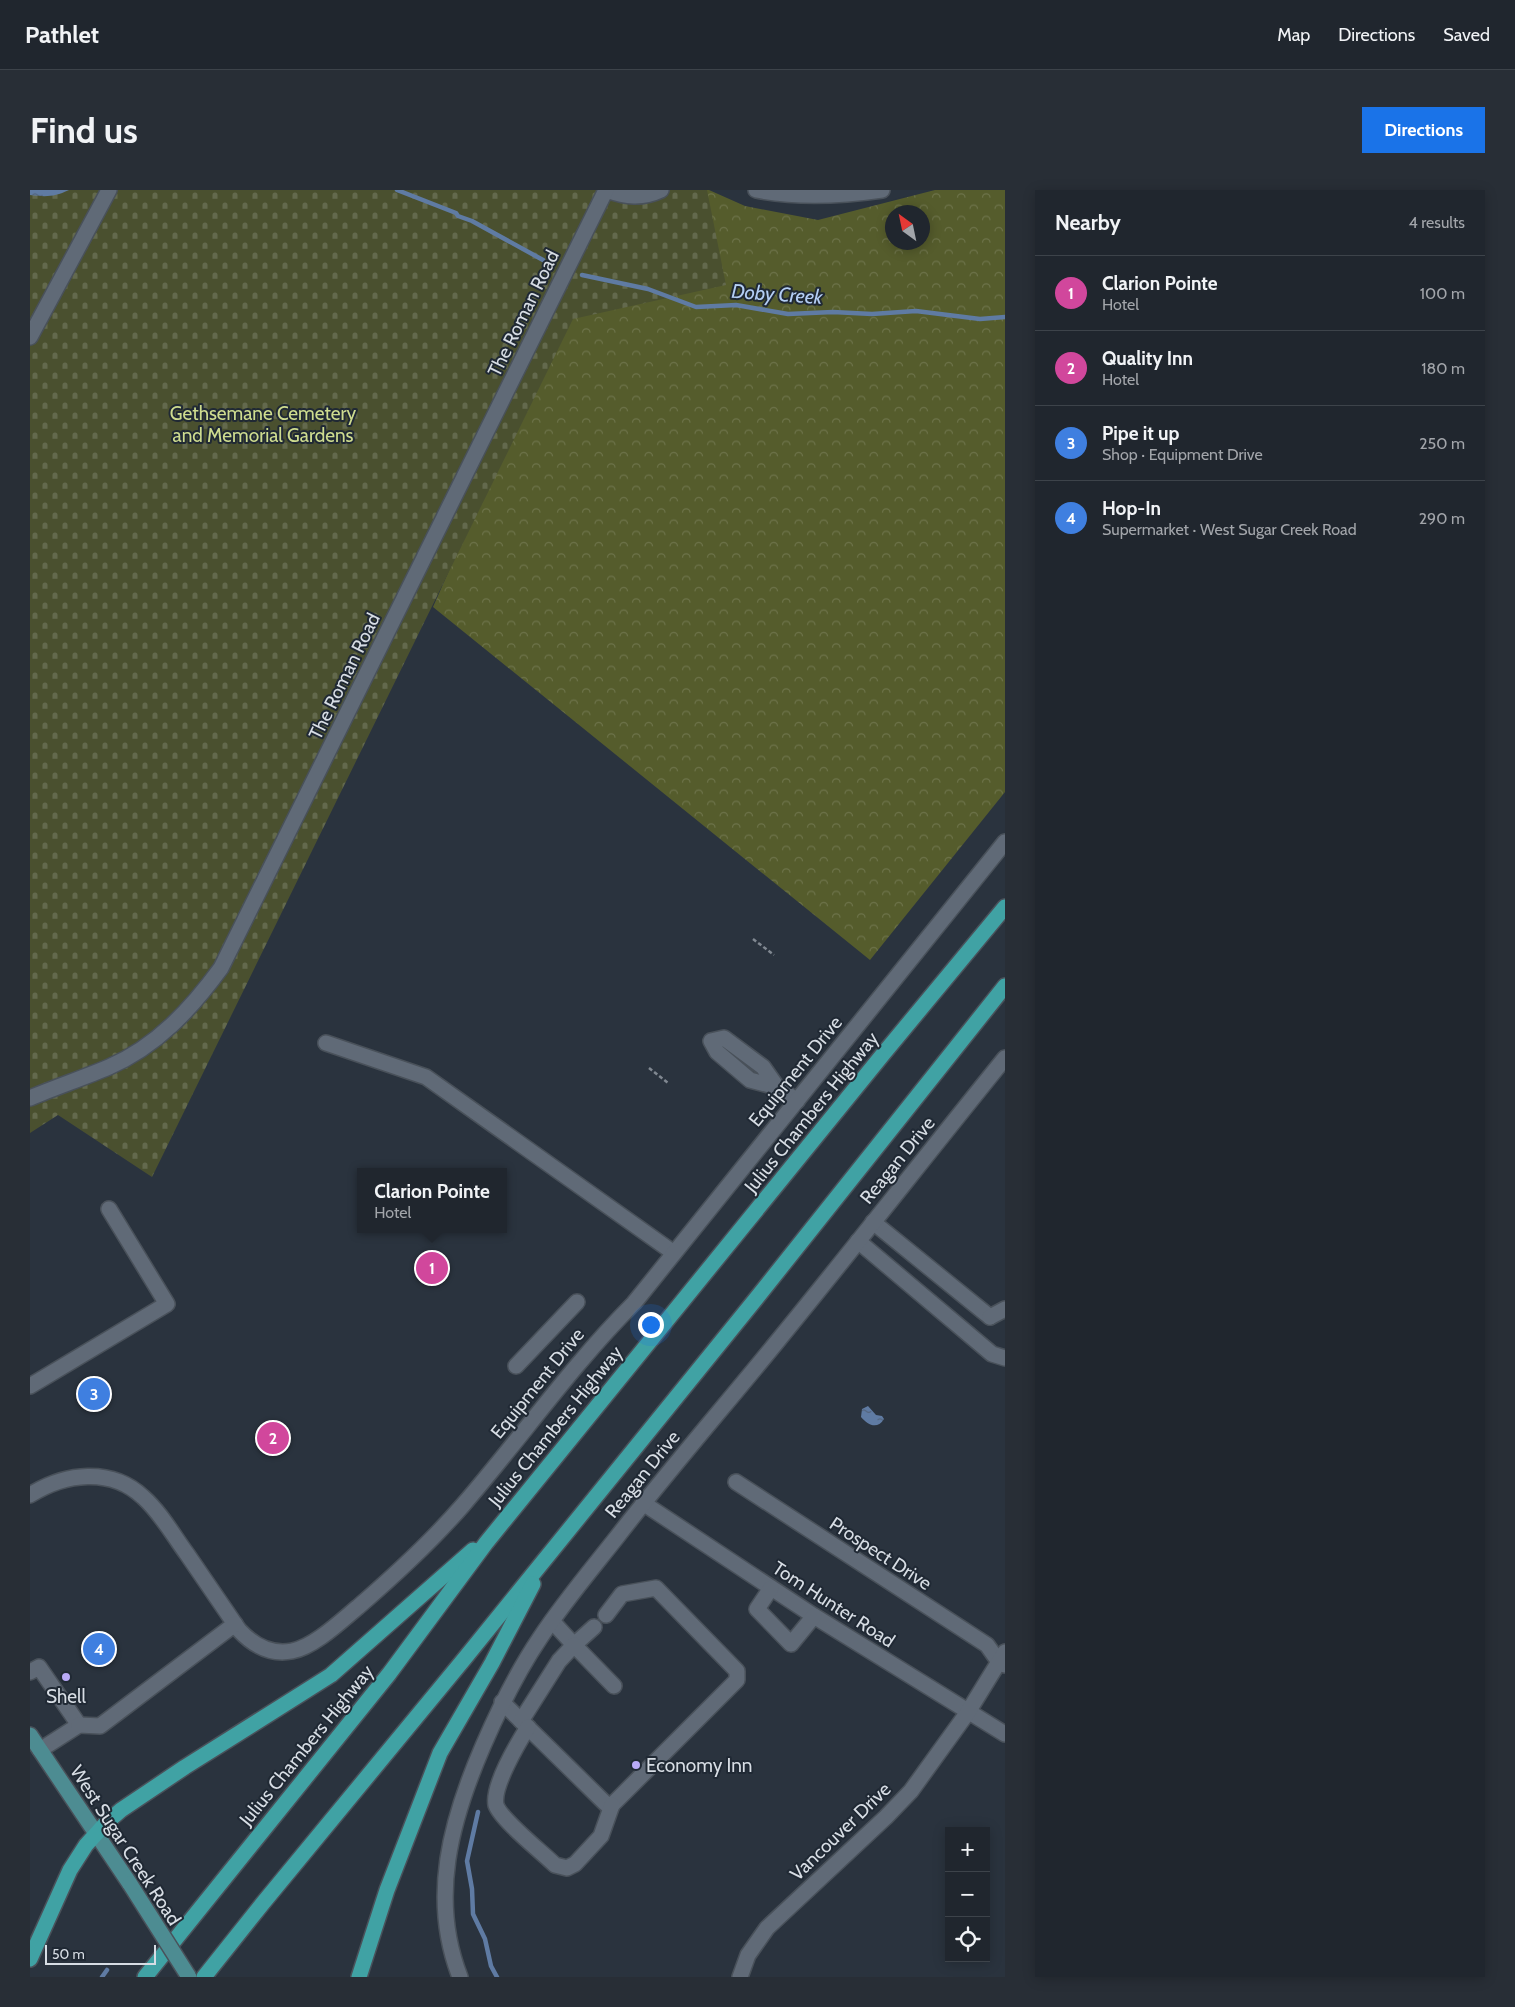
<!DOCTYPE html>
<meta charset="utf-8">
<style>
:root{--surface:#20262e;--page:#282e36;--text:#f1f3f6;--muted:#a2a5aa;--line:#3d434a;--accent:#1a73e8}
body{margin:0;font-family:Cabin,sans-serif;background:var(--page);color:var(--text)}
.controls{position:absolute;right:15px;bottom:15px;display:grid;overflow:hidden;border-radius:0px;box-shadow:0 2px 12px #0003}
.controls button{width:45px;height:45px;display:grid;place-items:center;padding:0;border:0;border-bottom:1px solid var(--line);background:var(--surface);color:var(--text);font:25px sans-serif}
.compass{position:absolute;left:855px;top:15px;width:45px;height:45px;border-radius:50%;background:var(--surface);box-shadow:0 2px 12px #0003;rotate:327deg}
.scale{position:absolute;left:15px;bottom:12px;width:111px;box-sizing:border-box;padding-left:5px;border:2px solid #d7dde4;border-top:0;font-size:14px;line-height:18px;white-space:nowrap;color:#d7dde4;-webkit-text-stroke:4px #202934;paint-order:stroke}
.you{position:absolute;left:620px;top:1134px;width:18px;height:18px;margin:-12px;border:4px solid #fff;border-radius:50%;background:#1a73e8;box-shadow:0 0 0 8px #1a73e833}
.badge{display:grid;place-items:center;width:32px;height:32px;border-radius:50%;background:var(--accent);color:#fff;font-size:16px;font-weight:700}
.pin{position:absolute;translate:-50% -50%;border:2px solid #fff;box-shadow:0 1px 5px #0006}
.popup{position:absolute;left:327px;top:978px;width:150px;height:65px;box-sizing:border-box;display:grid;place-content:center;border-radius:0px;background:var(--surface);filter:drop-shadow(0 1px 4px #0005);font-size:16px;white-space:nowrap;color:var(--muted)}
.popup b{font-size:19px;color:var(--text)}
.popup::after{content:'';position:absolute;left:50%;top:100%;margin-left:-10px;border:10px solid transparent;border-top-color:var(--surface)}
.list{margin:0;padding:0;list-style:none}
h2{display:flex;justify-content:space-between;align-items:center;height:65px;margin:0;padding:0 20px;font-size:21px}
h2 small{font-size:16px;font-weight:400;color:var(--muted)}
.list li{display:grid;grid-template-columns:32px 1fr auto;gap:15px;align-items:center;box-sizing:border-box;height:75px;padding:0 20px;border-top:1px solid var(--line)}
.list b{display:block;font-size:19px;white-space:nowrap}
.list p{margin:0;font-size:16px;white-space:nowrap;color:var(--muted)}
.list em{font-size:16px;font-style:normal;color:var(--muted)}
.icon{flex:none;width:28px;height:28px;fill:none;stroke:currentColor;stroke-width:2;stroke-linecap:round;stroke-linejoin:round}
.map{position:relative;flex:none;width:975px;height:1787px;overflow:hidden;border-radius:0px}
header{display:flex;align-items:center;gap:30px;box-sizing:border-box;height:70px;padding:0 25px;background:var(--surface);border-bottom:1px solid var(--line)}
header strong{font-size:24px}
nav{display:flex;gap:28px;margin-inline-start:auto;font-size:18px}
.intro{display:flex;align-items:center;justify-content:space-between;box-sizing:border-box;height:120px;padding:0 30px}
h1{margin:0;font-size:35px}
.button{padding:12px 22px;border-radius:0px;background:var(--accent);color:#fff;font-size:18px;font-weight:700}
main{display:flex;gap:30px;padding:0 30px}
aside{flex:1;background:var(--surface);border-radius:0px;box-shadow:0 2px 12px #0003}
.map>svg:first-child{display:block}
.forest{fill:url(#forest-crowns);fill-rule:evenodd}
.cemetery{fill:url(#cemetery-stones)}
.water{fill:url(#water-ripples)}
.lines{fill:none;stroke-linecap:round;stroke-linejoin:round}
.stream{stroke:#5f7ba3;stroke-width:4.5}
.minor-casing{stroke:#49515a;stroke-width:18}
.major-casing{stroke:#49515a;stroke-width:18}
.highway-casing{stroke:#49515a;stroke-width:18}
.path{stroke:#808891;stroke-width:2.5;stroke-dasharray:4 2.5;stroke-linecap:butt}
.minor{stroke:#606a77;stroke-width:15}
.major{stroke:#4d8c92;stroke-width:15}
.highway{stroke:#40a2a4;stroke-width:15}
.major-bridge-casing{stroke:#49515a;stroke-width:18;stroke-linecap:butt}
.major-bridge{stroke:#4d8c92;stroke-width:15}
.poi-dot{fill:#b9aaf7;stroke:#202934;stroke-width:2}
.labels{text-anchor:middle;stroke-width:4;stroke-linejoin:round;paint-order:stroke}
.street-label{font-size:19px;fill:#d7dde4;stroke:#202934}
.park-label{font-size:19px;fill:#cedc8f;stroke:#202934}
.poi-label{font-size:19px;fill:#d7dde4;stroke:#202934}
.water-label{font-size:20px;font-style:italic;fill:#b4cef4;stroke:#202934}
</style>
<header>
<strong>Pathlet</strong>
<nav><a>Map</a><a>Directions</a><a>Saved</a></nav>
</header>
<div class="intro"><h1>Find us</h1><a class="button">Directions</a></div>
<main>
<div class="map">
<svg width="975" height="1787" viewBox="0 0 975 1787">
<defs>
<pattern id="forest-crowns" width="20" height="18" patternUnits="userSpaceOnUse" patternTransform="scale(1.25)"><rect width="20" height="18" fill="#555c2c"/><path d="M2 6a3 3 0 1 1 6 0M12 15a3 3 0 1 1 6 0" fill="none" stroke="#6d734a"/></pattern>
<pattern id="cemetery-stones" width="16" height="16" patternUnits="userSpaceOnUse" patternTransform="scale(1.25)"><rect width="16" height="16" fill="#4a502f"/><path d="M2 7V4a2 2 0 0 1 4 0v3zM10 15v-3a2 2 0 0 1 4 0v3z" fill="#63694d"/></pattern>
<pattern id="water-ripples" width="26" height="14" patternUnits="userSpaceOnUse" patternTransform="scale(1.25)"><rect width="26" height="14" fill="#5f7ba3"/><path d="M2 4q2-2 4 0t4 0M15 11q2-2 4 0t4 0" fill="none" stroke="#53647d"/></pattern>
</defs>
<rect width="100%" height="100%" fill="#2a333e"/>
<path class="forest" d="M658,0H679L715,16L788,30L905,0H975V602L840,770L403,417L545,94ZM862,22H892V52H862Z"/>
<polygon class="cemetery" points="0,0 677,0 696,95 543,129 122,987 28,925 0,943"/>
<g class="water">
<path d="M0,0H39C24,7 16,7 0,5Z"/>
<path d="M838,1216L846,1225L852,1226L854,1229C847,1240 838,1235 831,1227L832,1219Z"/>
</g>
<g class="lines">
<g class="stream">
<polyline points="367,0 426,23 428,26 442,31 513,70"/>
<polyline points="552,85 618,99 666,117 706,115 758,124 803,122 842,124 886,121 950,129 975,127"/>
<polyline points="448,1622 437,1671 442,1699 443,1724 455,1749 461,1776 467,1787"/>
<polyline points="72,1787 77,1780"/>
</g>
<defs>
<g id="minor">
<path d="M576,0C596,7 612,9 631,0"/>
<path d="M726,0C767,8 811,6 852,0"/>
<polyline points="0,147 79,0"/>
<polyline points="296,853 396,887 644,1063"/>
<polyline points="747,897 720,890 687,862 681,851 694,848 733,877 747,897 767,911"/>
<path d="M0,908C26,897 53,888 79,877C127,856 161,819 191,778L576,0"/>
<polyline points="843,1032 960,1127"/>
<polyline points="828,1051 962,1164 975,1168"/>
<polyline points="960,1127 975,1119"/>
<polyline points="486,1176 547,1112"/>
<polyline points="0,1196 137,1114 79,1019"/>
<polyline points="706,1292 957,1455 969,1472 975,1475"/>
<path d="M0,1305C35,1283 81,1277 113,1307C131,1323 143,1345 157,1364C174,1389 192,1415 209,1440C223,1455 241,1465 262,1461C284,1457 311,1431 328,1417C365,1385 401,1352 433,1315C491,1248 541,1176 604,1113L975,652"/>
<polyline points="613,1313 784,1426 975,1544"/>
<polyline points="741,1398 727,1419 761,1454 784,1426"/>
<polyline points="522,1431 544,1455 564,1437"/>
<polyline points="0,1482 9,1477 49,1535 10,1560"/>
<polyline points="472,1512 576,1614 582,1615 707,1490 707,1481 626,1398 592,1404 576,1425"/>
<polyline points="491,1531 529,1471 544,1455 584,1496"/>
<polyline points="49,1535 70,1536 205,1434"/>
<path d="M498,1537C488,1553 462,1597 466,1615C471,1630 513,1663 525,1675L537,1678L545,1674L571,1646L582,1615"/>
<path d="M430,1787C399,1708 421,1630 453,1556C469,1519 487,1482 510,1448C533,1413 561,1380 587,1347C638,1281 693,1218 746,1153C823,1059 898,963 975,868"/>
<polyline points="710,1787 718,1765 737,1738 856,1627 881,1601 938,1522 975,1462"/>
</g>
<polyline id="major" points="0,1545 100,1694"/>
<g id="highway">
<polyline points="0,1769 40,1680 56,1655 76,1633 91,1620 155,1577 301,1485 443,1360"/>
<polyline points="115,1787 359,1484 456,1353 854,863 975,717"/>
<polyline points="174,1787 233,1713 435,1468 725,1110 975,796"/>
<polyline points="329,1787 357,1700 410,1563 462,1473 503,1394"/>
</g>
</defs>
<use href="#minor" class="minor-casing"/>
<use href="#major" class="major-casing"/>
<use href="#highway" class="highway-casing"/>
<g class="path">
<polyline points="723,749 744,765"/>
<polyline points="619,878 638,893"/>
</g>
<use href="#minor" class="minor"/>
<use href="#major" class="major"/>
<use href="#highway" class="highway"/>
<defs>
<polyline id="major-bridge" points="100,1694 159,1787"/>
</defs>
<use href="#major-bridge" class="major-bridge-casing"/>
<use href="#major-bridge" class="major-bridge"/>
</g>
<g class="poi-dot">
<circle cx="36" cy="1487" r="5"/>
<circle cx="606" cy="1575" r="5"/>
</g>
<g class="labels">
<g class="street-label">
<text transform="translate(493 123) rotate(-64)" y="7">The Roman Road</text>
<text transform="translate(314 486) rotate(-64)" y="7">The Roman Road</text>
<text transform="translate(765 881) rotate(-51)" y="7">Equipment Drive</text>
<text transform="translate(781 922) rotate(-51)" y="7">Julius Chambers Highway</text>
<text transform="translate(867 970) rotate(-51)" y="7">Reagan Drive</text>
<text transform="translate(507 1193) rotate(-51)" y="7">Equipment Drive</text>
<text transform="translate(525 1236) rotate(-51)" y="7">Julius Chambers Highway</text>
<text transform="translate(612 1284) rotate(-51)" y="7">Reagan Drive</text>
<text transform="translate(851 1363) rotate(33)" y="7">Prospect Drive</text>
<text transform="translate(804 1414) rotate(33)" y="7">Tom Hunter Road</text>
<text transform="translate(276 1555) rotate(-51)" y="7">Julius Chambers Highway</text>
<text transform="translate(810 1641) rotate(-44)" y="7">Vancouver Drive</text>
<text transform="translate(96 1655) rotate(57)" y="7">West Sugar Creek Road</text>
</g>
<g class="park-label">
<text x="233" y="230">Gethsemane Cemetery<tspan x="233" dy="22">and Memorial Gardens</tspan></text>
</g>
<g class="poi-label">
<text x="36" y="1513">Shell</text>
<text x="616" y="1582" text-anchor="start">Economy Inn</text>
</g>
<g class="water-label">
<text transform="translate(747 104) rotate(4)" y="7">Doby Creek</text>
</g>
</g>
</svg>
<div class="controls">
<button>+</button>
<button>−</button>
<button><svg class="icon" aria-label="locate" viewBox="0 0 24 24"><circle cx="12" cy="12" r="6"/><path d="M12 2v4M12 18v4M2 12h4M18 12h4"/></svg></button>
</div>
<svg class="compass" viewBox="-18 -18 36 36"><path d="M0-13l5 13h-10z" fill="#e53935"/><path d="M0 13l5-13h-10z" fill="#a2a5aa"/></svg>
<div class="scale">50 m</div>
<div class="you"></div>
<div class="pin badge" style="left:402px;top:1078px;background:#d1479c">1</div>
<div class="popup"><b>Clarion Pointe</b>Hotel</div>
<div class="pin badge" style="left:243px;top:1248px;background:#d1479c">2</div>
<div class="pin badge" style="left:64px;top:1204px;background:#3f7fe0">3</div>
<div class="pin badge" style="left:69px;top:1459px;background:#3f7fe0">4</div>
</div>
<aside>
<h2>Nearby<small>4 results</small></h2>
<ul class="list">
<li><span class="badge" style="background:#d1479c">1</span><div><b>Clarion Pointe</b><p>Hotel</p></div><em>100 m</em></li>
<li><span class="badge" style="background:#d1479c">2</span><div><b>Quality Inn</b><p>Hotel</p></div><em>180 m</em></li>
<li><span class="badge" style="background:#3f7fe0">3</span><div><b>Pipe it up</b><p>Shop · Equipment Drive</p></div><em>250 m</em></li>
<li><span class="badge" style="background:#3f7fe0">4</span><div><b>Hop-In</b><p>Supermarket · West Sugar Creek Road</p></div><em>290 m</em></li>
</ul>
</aside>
</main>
